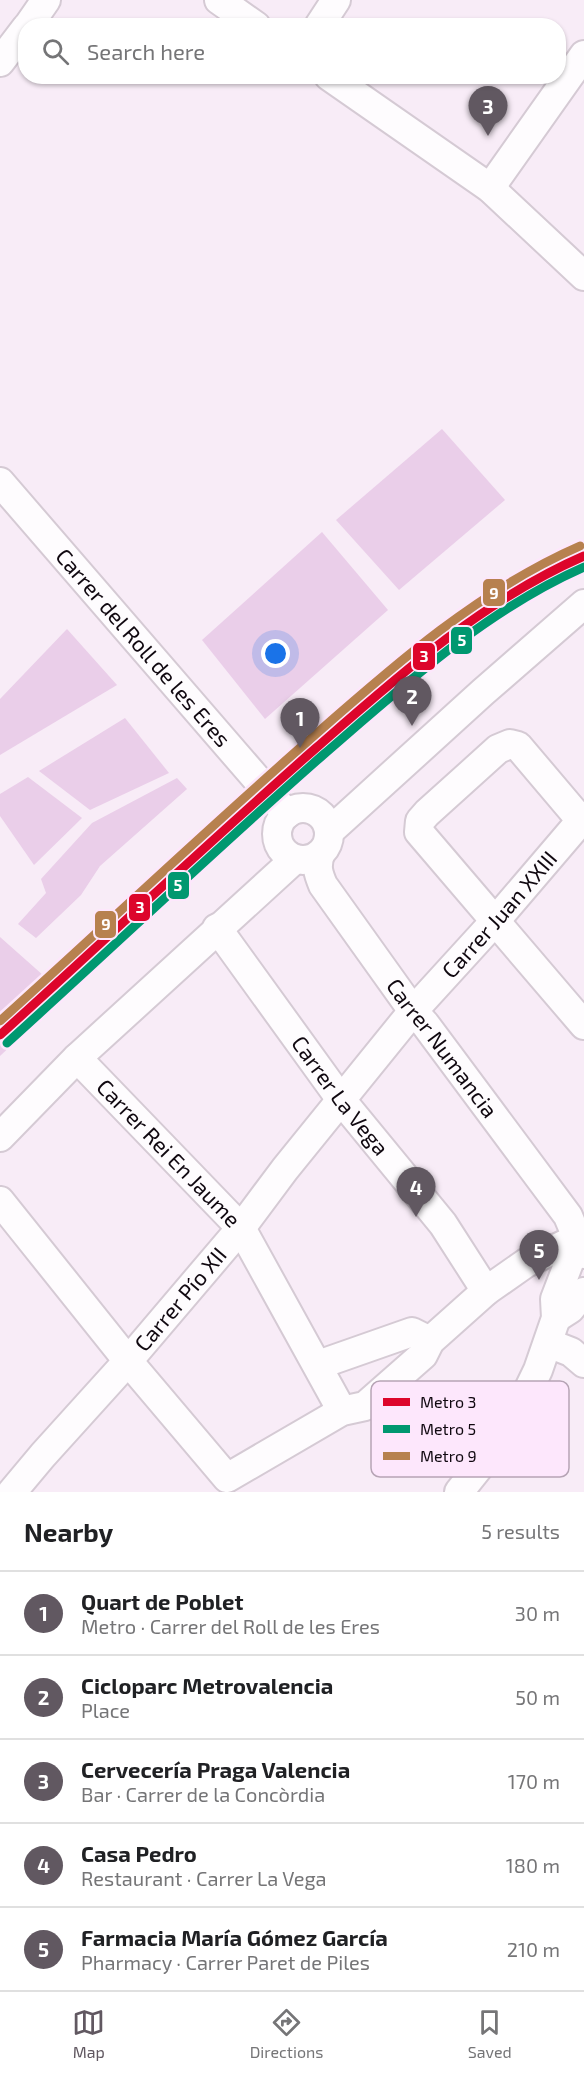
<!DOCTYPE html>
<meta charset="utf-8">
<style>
:root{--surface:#fff;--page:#f2f2f2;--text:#202124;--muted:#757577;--line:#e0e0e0;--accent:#615861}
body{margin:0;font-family:"Exo 2",sans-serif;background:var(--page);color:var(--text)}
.you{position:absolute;left:276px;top:654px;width:21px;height:21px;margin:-15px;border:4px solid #fff;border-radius:50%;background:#1a73e8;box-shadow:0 0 0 9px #1a73e833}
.badge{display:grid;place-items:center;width:39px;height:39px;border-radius:50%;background:var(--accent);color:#fff;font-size:20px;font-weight:700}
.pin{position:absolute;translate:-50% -50px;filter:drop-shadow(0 2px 3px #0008)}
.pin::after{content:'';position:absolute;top:32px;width:21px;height:18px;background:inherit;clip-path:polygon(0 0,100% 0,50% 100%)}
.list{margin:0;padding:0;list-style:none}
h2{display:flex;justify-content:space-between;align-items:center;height:78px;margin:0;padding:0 24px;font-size:26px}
h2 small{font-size:20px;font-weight:400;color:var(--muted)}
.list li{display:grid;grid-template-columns:39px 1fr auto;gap:18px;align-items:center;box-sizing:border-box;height:84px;padding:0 24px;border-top:2px solid var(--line)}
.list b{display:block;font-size:22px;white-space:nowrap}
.list p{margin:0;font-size:20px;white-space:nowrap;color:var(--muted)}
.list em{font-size:20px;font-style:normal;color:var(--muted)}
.icon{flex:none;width:33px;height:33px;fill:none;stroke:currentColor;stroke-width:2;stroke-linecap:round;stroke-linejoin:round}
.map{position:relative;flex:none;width:584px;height:1492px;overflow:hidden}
.search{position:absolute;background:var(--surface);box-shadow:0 2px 4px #0004;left:18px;right:18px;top:18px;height:66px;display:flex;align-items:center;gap:15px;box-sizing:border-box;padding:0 21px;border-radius:24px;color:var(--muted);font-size:22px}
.sheet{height:498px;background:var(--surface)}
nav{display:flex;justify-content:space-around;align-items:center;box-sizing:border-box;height:84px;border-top:2px solid var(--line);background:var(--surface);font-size:16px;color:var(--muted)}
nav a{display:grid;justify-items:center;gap:3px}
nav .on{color:var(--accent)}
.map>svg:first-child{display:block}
.green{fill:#eacee9;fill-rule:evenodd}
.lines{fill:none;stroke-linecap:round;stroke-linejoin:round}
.minor-casing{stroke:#d5cad4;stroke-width:32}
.minor{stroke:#fefcfe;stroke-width:28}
.metro-1-casing{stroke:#fde7fc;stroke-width:14}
.metro-2-casing{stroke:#fde7fc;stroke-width:14}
.metro-3-casing{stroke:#fde7fc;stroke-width:14}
.metro-1{stroke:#dd052b;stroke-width:9}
.metro-2{stroke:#009870;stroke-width:9}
.metro-3{stroke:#b7814f;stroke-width:9}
.labels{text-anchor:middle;stroke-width:6;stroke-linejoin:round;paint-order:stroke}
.street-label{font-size:22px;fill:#100810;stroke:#fde7fc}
.key{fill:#fde7fc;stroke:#b6a4b5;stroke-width:1.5}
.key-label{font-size:16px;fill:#100810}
.line-badge{stroke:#fde7fc;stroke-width:2}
.badge-label{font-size:16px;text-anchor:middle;font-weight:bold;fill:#fff}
</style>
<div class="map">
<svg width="584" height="1492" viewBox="0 0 584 1492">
<rect width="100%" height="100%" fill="#f8ecf7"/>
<g class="green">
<polygon points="442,429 505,500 399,590 336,520"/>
<polygon points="322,532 388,610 265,719 202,640"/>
<polygon points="67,629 117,685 0,755 0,699"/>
<polygon points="125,718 169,773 90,810 39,771"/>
<polygon points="28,777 82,818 34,865 0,816 0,794"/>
<polygon points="177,778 187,789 100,866 81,895 36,938 18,924 46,893 41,879 92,823"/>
<path d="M0,937L44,976L59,994L13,1035L17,1040L0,1056V1036L7,1029L0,1021ZM27,992L40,1008L27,1019L14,1003Z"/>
</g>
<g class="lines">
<defs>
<g id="minor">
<polyline points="219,0 256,26"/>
<polyline points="28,26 46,0"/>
<polyline points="319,26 336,0"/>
<polyline points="0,62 26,28"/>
<polyline points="329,76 490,188 584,276"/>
<polyline points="490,188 584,55"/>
<path id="s1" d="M0,482L287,814"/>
<circle cx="303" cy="834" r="26"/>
<polyline points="584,824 518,746 510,744 498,749 427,813 420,821 419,832 584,1025"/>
<polyline points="330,831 483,692 584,604"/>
<path id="s2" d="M320,854C316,867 318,873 323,885L413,1011L425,1024L568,1216L584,1254"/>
<path id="s3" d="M217,928L342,1101L443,1224L486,1291"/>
<path id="s4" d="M77,1058L241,1228L342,1411"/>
<polyline points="0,1137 77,1058 295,859"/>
<polyline points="0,1201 128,1361 227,1478 342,1411 365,1406 423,1355 430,1341 486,1291 526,1263 584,1235"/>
<polyline points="556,1318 570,1309 584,1292"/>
<polyline points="548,1343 571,1352 584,1363"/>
<polyline points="318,1365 412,1332 430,1341"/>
<path id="s5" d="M12,1492L43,1455L128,1361L241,1228L285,1169L413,1011L496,920L584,817"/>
<polyline points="459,1492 510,1428 538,1370 556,1318 555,1299 578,1239"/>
</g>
</defs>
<use href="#minor" class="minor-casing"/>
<use href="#minor" class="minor"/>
<defs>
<path id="metro-1" d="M0,1035C105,940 209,842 316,748C398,676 483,600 584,556"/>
<path id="metro-2" d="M7,1043C113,947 216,849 323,755C403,686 486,610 584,567"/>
<path id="metro-3" d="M0,1021C103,928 204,832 308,741C391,668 477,591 580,546"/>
</defs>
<use href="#metro-1" class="metro-1-casing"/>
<use href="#metro-2" class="metro-2-casing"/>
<use href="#metro-3" class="metro-3-casing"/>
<use href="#metro-1" class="metro-1"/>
<use href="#metro-2" class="metro-2"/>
<use href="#metro-3" class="metro-3"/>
</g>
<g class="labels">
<g class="street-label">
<text dy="8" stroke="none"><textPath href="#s1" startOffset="219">Carrer del Roll de les Eres</textPath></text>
<text dy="8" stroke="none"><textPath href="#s5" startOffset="756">Carrer Juan XXIII</textPath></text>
<text dy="8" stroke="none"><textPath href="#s2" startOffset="234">Carrer Numancia</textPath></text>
<text dy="8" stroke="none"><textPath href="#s3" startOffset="208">Carrer La Vega</textPath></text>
<text dy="8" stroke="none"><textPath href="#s4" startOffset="132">Carrer Rei En Jaume</textPath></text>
<text dy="8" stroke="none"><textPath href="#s5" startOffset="256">Carrer Pío XII</textPath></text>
</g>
</g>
<rect x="371" y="1381" width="198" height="96" rx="9" class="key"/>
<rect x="383" y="1398" width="27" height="8" fill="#dd052b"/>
<rect x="383" y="1425" width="27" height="8" fill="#009870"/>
<rect x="383" y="1452" width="27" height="8" fill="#b7814f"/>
<g class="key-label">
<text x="420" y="1408">Metro 3</text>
<text x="420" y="1435">Metro 5</text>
<text x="420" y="1462">Metro 9</text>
</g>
<g class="line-badge">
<rect x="482" y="578" width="24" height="29" rx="6" fill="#b7814f"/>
<rect x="450" y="626" width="23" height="29" rx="6" fill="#009870"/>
<rect x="412" y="642" width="24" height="29" rx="6" fill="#dd052b"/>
<rect x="167" y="871" width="23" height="29" rx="6" fill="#009870"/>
<rect x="128" y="893" width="23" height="29" rx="6" fill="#dd052b"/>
<rect x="94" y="910" width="23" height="29" rx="6" fill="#b7814f"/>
</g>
<g class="badge-label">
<text x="494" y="599">9</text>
<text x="462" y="646">5</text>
<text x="424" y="662">3</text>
<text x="178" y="891">5</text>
<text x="140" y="913">3</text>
<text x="106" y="930">9</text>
</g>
</svg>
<div class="you"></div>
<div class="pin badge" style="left:300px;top:748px">1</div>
<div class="pin badge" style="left:412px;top:726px">2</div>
<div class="pin badge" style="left:488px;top:136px">3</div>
<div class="pin badge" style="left:416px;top:1217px">4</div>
<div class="pin badge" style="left:539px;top:1280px">5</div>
<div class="search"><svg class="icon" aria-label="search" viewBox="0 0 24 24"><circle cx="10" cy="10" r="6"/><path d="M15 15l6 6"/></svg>Search here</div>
</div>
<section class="sheet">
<h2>Nearby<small>5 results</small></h2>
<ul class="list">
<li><span class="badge">1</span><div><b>Quart de Poblet</b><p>Metro · Carrer del Roll de les Eres</p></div><em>30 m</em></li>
<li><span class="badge">2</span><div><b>Cicloparc Metrovalencia</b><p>Place</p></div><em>50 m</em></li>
<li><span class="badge">3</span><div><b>Cervecería Praga Valencia</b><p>Bar · Carrer de la Concòrdia</p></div><em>170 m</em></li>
<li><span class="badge">4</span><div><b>Casa Pedro</b><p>Restaurant · Carrer La Vega</p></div><em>180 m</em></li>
<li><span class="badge">5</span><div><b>Farmacia María Gómez García</b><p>Pharmacy · Carrer Paret de Piles</p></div><em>210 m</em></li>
</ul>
</section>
<nav>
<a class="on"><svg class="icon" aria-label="map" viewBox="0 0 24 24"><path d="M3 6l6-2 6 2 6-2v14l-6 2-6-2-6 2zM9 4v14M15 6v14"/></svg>Map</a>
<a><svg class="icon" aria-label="directions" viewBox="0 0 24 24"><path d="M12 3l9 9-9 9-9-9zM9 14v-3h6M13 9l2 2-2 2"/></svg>Directions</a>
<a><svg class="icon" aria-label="saved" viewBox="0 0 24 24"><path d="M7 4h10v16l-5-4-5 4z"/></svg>Saved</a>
</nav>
